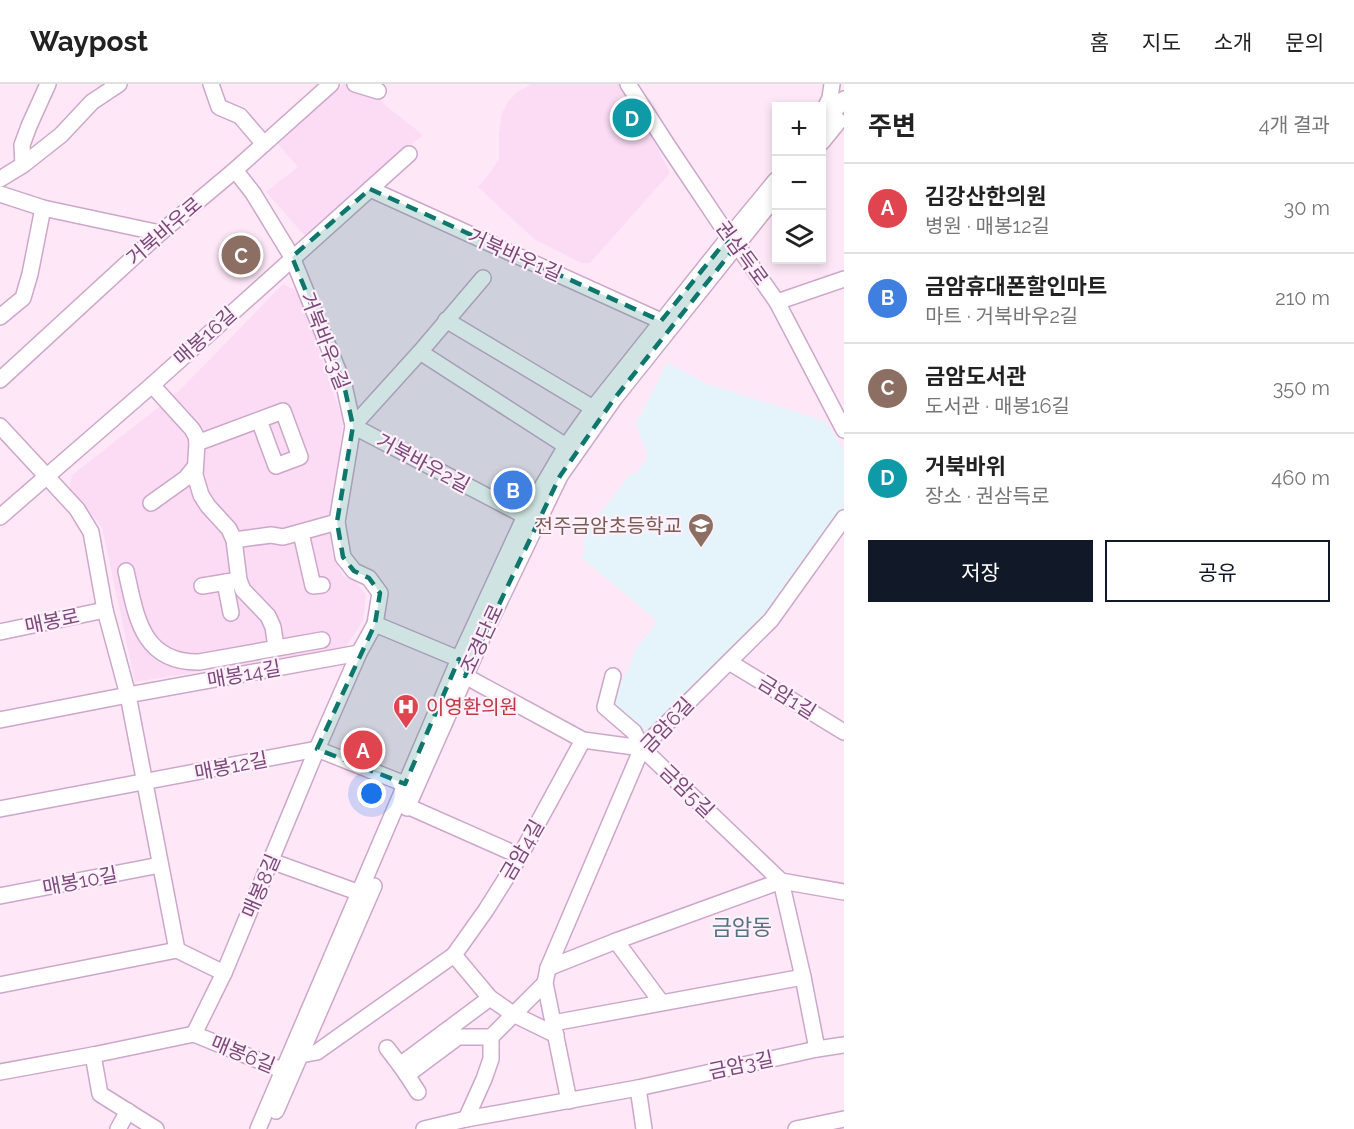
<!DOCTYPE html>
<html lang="ko">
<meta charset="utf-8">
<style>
:root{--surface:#fff;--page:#f6f6f6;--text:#222;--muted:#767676;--line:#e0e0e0;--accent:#111827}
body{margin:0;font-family:Raleway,"Noto Sans KR",sans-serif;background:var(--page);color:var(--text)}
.controls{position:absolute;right:18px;top:18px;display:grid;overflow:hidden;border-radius:0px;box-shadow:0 3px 9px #0003}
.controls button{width:54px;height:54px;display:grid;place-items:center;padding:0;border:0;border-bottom:2px solid var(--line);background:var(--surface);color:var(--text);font:30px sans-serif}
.you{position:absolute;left:372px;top:710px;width:21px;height:21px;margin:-15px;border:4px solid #fff;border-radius:50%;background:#1a73e8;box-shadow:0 0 0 9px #1a73e833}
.badge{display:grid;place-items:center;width:39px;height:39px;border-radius:50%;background:var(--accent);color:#fff;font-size:20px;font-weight:700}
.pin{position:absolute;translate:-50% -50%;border:3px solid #fff;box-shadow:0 2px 6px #0006}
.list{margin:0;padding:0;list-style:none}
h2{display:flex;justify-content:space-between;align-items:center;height:78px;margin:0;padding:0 24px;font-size:26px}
h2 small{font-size:20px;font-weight:400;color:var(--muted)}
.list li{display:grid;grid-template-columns:39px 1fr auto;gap:18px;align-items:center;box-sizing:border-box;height:90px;padding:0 24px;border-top:2px solid var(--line)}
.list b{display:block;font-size:22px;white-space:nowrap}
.list p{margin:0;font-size:20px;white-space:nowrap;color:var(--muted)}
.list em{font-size:20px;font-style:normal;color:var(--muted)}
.actions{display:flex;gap:12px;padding:18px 24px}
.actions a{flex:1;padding:14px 0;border:2px solid var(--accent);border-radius:0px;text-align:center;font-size:21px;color:var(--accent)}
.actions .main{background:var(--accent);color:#fff}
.icon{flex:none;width:33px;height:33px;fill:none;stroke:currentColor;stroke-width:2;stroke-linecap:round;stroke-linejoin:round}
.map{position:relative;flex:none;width:844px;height:1045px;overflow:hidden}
header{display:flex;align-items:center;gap:36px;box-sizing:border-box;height:84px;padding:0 30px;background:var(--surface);border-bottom:2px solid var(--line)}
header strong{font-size:28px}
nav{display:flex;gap:33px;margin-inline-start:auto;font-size:21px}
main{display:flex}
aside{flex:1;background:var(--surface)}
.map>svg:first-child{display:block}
.residential{fill:#fbdcf4}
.education{fill:#e5f4fb}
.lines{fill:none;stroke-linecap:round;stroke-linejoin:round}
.minor-casing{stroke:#cda7c9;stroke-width:18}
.minor{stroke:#fff;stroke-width:15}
.marked{fill:#0f766e;fill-opacity:0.2;stroke:#0f766e;stroke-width:4.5;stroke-dasharray:12 8;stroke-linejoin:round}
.labels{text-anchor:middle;stroke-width:4.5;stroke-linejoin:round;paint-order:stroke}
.street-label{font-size:20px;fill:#7b497a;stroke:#fff0fb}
.education-label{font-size:20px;fill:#785e54;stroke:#fff0fb;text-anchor:end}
.health-label{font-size:20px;fill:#be3a42;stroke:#fff0fb;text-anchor:start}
.quarter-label{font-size:22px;fill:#547382;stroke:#fff0fb}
</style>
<header>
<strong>Waypost</strong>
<nav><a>홈</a><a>지도</a><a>소개</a><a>문의</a></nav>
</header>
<main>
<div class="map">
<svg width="844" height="1045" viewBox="0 0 844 1045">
<rect width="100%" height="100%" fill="#fee8f8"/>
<g class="residential">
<polygon points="344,0 367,2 386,22 423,51 305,152 266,108 298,83 278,60"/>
<polygon points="532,0 619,0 644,38 670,89 590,179 581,179 534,155 478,103 492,86 499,75 499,49 502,29 508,18 517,8"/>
<polygon points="283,200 299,208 343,336 337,394 331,435 332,470 343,492 356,498 366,511 363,537 345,564 135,598 102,443 70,406 72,391 178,308"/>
</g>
<polygon class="education" points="667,279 707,300 812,333 827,339 844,367 844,425 772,530 648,649 616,625 615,610 630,582 636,565 655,541 655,535 581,473 586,468 584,463 585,450 631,389 636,390 648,372 636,340"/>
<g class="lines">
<defs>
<g id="minor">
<polyline points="211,0 219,23 240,32 264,60"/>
<polyline points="355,0 378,7"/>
<polyline points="628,0 668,62 729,153 737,161 777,218 844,346"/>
<polyline points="828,35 824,26 830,14 832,0"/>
<polyline points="822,43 844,15"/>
<polyline points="822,58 839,37"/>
<polyline points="23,81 22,61 29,42 48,0"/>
<polyline points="235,86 253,109 292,173 344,301 353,342 337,438 343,473 354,487 369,494 380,509 375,540 459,575 465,592 583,656 642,664 781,797 803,893 817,965"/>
<polyline points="0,95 23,81 61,51 92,18 119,0"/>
<polyline points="370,105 661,237"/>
<polyline points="0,110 43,124 160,149"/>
<polyline points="483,194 420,268 353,342 525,432"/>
<polyline points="777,218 844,195"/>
<polyline points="0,233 23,214 30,190 43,124"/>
<polyline points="446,236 593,324"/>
<polyline points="420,268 566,362"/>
<polyline points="0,296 160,149 235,86 331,0"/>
<polyline points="152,301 192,345 196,352 197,359 195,391 201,411 208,422 229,445 234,456 239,496 243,506 268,532 273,543 276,563"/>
<polyline points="0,342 77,425 91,448 105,526 128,611 177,866"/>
<polyline points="197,359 283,327 300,373 276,382 259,336"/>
<polyline points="151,419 186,394 195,383"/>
<polyline points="0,433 152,301 409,70"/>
<polyline points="301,449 313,502 322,501"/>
<polyline points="234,456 271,451 283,453 337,438"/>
<path d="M126,487C136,531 141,579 199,578L322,556"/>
<polyline points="225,498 231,529"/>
<polyline points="202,502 239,496"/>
<polyline points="0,548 105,526"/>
<polyline points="729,578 844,648"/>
<polyline points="613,592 605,623 634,648 642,664"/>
<polyline points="0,636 128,611 359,569"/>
<polyline points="407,722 520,772"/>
<polyline points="407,724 484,550 560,392 614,315 776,112"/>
<polyline points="0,725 317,665 405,700"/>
<polyline points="271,777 360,809"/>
<polyline points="0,812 160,781"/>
<polyline points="616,857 661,918"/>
<polyline points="454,871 490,914 513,930 556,951"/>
<polyline points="548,884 616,857 781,797 844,808"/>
<polyline points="0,901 177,866 224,889"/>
<polyline points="490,914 400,981 407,991 458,953 491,953"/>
<polyline points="553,939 803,893"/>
<polyline points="194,950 224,889 317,665 359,569 375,540"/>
<polyline points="387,964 400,981"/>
<polyline points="93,971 100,1010 156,1045"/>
<polyline points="301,971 317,968 454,871 486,826 520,772 583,656"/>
<polyline points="0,988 93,971 194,950 289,989"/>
<polyline points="407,991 418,1008"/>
<polyline points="638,1004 644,1045"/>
<polyline points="569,1017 545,899 548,884 642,664 771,536 844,434"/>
<polyline points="276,1027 374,802"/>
<polyline points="466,1035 484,995 491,975 491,953 545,899"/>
<polyline points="118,1045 128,1027"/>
<polyline points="258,1045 459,575 525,432 566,362 593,324 729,153 776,96"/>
<polyline points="424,1045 466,1035 638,1004 817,965 844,961"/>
<polyline points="796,1045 844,1035"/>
</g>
</defs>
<use href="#minor" class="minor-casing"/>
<use href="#minor" class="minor"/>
</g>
<path class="marked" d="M370,105L661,237L729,153L737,161L614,315L560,392L465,592L459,575L405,700L317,665L375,540L380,509L369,494L354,487L343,473L337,438L353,342L344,301L292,173Z"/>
<defs>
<symbol id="school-pin" viewBox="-11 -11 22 30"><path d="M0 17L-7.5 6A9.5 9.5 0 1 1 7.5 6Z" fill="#8d6e63" stroke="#fff0fb"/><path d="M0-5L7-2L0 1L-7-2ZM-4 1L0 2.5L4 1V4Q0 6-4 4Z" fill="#fff"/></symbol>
<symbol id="hospital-pin" viewBox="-11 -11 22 30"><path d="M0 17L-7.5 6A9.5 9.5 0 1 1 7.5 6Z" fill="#e0444e" stroke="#fff0fb"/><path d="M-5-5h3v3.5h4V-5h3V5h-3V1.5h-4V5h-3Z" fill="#fff"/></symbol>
</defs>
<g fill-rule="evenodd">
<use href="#school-pin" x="686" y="427" width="30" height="40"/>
<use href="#hospital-pin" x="391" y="608" width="30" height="40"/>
</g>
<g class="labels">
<g class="street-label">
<text transform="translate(164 147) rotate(-41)" y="7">거북바우로</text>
<text transform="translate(742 169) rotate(54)" y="7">권삼득로</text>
<text transform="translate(515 171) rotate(24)" y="7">거북바우1길</text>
<text transform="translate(205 252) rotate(-42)" y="7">매봉16길</text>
<text transform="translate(325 257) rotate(69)" y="7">거북바우3길</text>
<text transform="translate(423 379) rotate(28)" y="7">거북바우2길</text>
<text transform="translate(52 537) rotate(-12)" y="7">매봉로</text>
<text transform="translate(482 555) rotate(-65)" y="7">조경단로</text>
<text transform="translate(244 590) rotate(-10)" y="7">매봉14길</text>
<text transform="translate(787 613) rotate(32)" y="7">금암1길</text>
<text transform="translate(667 641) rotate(-47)" y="7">금암6길</text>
<text transform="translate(231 682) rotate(-11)" y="7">매봉12길</text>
<text transform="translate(687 707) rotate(44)" y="7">금암5길</text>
<text transform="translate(522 766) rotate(-60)" y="7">금암4길</text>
<text transform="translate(80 797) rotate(-11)" y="7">매봉10길</text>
<text transform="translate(261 802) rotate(-67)" y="7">매봉8길</text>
<text transform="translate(243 970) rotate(22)" y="7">매봉6길</text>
<text transform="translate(741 981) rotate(-12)" y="7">금암3길</text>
</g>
<g class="education-label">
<text x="682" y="449">전주금암초등학교</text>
</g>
<g class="health-label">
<text x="426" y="630">이영환의원</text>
</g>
<g class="quarter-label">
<text x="742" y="851">금암동</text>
</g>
</g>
</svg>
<div class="controls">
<button>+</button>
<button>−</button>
<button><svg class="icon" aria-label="layers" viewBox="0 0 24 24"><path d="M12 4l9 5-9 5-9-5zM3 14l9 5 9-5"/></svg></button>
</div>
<div class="you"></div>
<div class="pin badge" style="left:363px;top:666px;background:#e0444e">A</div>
<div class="pin badge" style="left:513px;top:406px;background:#3f7fe0">B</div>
<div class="pin badge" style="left:241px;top:171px;background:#8d6e63">C</div>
<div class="pin badge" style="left:632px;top:34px;background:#0f9aa8">D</div>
</div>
<aside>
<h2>주변<small>4개 결과</small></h2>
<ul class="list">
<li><span class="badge" style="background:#e0444e">A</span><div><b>김강산한의원</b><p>병원 · 매봉12길</p></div><em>30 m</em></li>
<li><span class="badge" style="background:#3f7fe0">B</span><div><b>금암휴대폰할인마트</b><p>마트 · 거북바우2길</p></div><em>210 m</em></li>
<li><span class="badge" style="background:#8d6e63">C</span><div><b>금암도서관</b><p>도서관 · 매봉16길</p></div><em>350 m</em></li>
<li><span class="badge" style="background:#0f9aa8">D</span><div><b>거북바위</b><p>장소 · 권삼득로</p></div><em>460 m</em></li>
</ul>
<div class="actions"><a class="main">저장</a><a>공유</a></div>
</aside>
</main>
